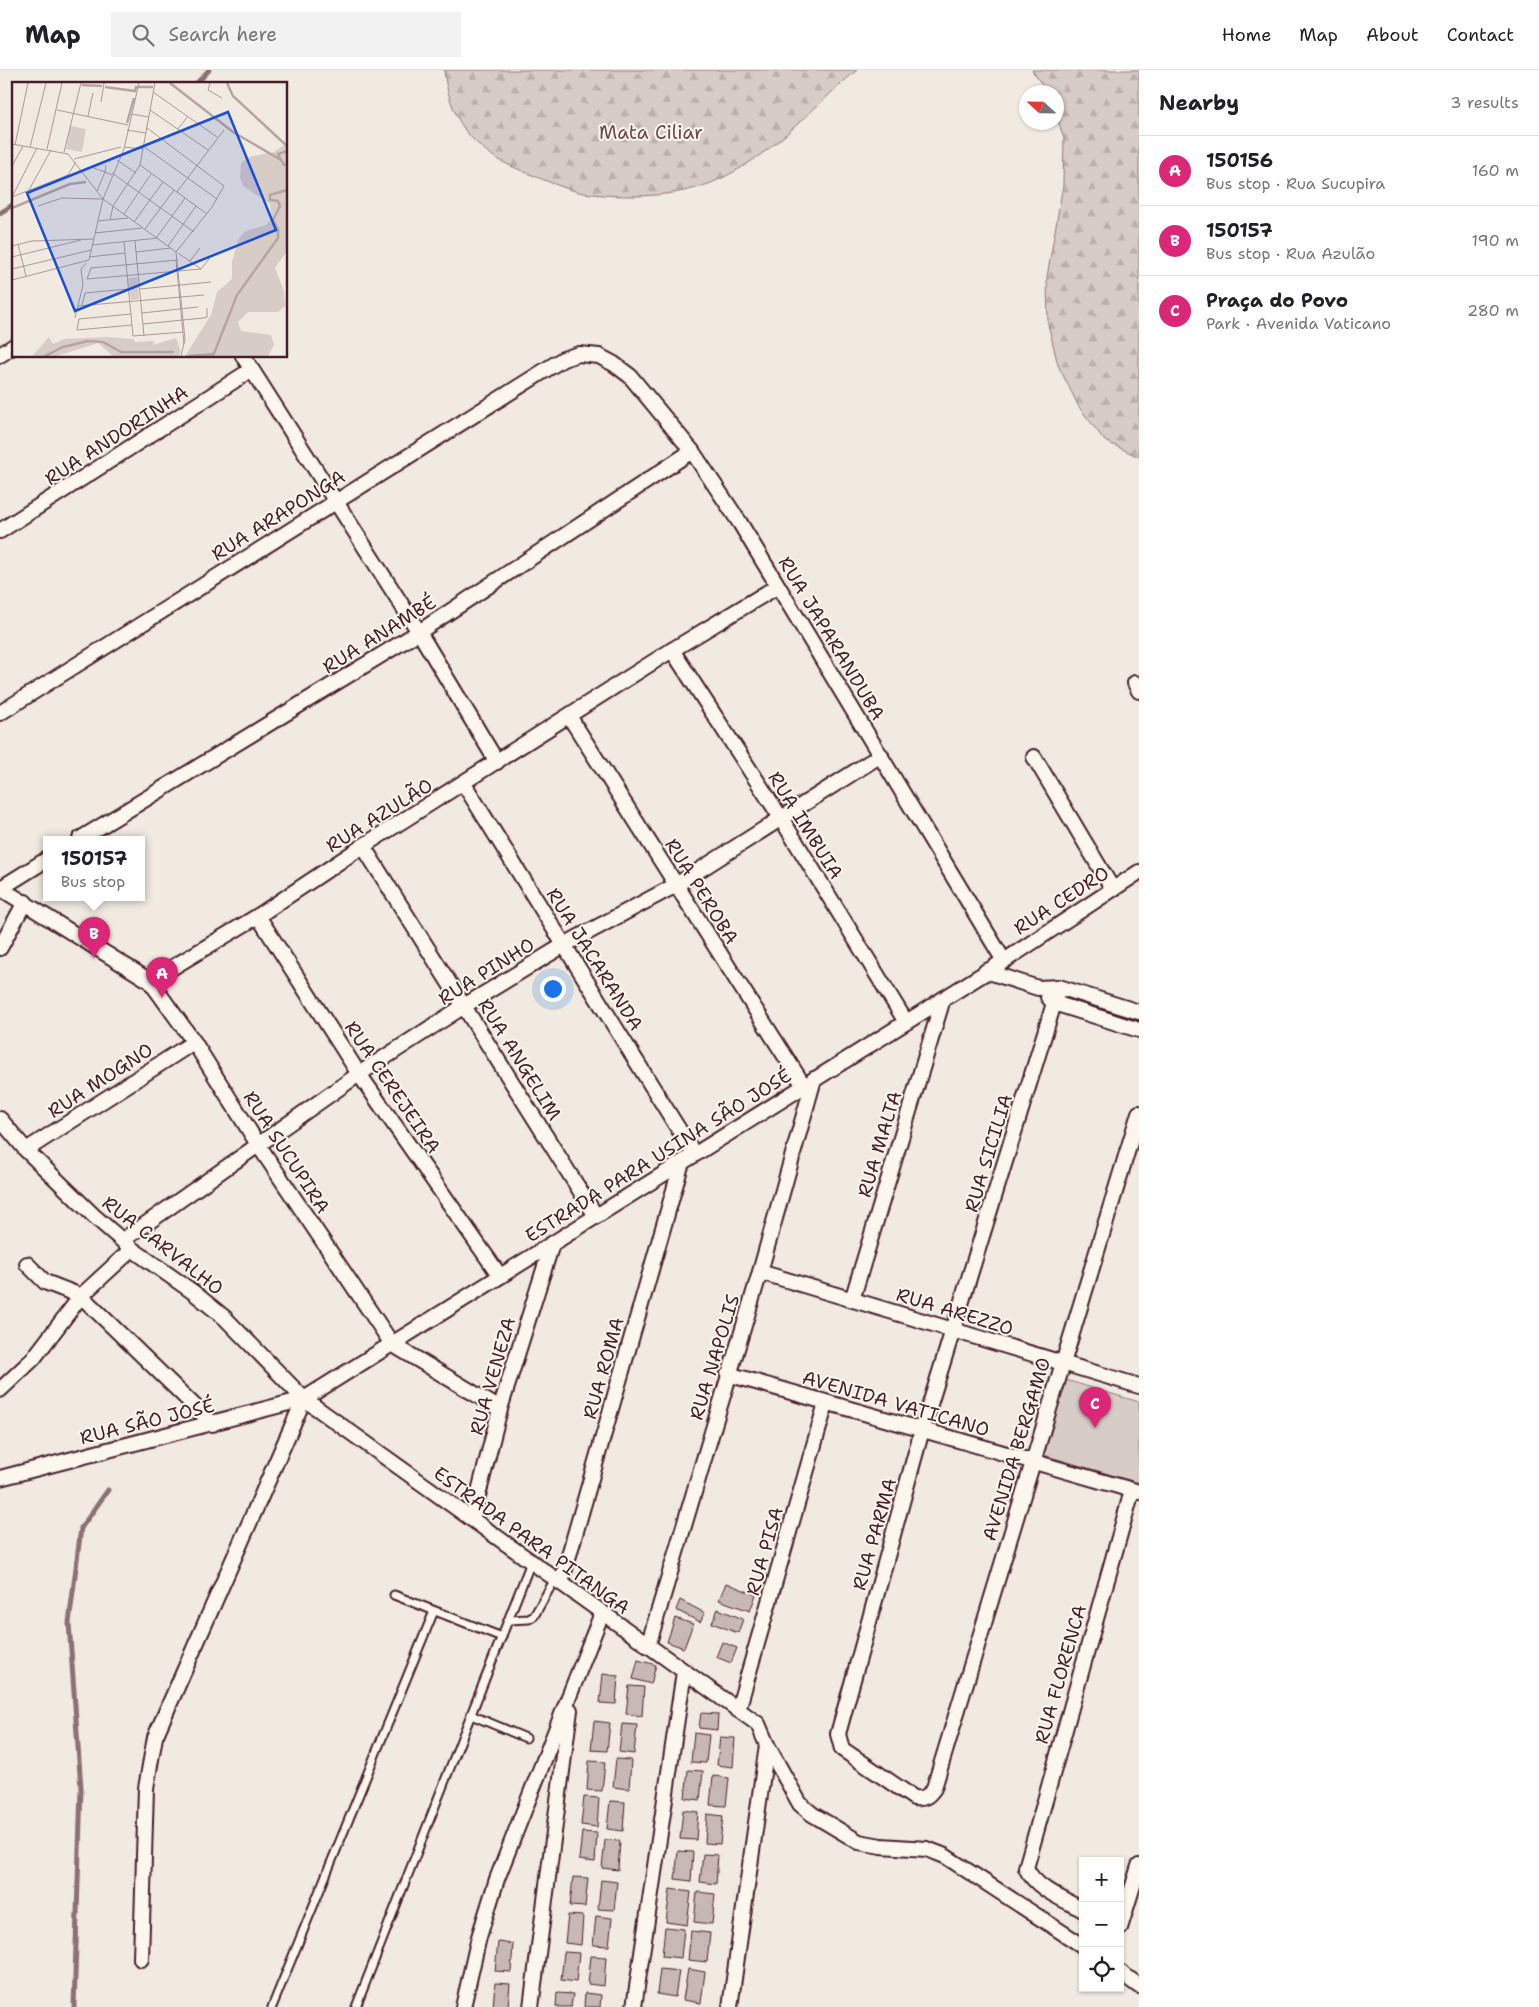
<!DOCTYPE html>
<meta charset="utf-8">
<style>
:root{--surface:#fff;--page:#f2f2f2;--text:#202124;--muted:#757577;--line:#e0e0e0;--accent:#db2777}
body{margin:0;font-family:"Shantell Sans",sans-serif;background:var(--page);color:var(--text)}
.controls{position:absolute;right:15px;bottom:15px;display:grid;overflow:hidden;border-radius:0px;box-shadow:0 1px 4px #0004}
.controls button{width:45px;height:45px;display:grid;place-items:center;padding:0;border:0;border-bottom:1px solid var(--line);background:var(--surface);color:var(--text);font:25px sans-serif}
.compass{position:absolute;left:1019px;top:15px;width:45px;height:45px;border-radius:50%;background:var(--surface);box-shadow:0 1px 4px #0004;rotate:292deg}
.you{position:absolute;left:552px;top:918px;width:18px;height:18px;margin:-12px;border:4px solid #fff;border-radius:50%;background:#1a73e8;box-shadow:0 0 0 8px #1a73e833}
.badge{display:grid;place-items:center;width:32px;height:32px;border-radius:50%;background:var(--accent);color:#fff;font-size:16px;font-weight:700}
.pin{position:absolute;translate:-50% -41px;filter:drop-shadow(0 1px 2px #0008)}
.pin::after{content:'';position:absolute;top:26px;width:18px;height:15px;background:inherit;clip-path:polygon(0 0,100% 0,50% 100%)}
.popup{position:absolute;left:43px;top:766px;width:102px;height:65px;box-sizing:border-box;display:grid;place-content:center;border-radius:0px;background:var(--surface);filter:drop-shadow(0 1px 4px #0005);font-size:16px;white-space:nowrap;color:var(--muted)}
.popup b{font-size:19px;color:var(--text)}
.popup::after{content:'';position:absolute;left:50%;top:100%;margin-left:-10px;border:10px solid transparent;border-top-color:var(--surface)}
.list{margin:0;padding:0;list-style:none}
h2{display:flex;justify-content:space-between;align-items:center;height:65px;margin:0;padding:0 20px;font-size:21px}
h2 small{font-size:16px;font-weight:400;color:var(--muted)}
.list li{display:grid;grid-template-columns:32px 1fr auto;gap:15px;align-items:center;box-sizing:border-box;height:70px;padding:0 20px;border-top:1px solid var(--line)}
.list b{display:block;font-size:19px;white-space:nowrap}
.list p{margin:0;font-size:16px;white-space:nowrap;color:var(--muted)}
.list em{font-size:16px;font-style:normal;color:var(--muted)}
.icon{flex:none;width:28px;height:28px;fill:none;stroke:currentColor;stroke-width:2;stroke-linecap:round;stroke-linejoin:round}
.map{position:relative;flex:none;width:1139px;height:1937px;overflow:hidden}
header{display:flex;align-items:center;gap:30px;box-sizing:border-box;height:70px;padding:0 25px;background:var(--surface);border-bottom:1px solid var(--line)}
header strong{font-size:24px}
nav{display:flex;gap:28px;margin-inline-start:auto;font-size:18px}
.search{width:350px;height:45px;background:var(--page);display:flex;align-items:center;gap:12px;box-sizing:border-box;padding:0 18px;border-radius:0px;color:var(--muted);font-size:19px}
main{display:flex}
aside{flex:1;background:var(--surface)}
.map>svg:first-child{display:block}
.forest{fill:url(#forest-firs);stroke:#917678}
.park{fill:#d8ccc6;stroke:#917678}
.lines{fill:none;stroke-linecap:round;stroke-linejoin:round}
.stream{stroke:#8c6f72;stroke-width:5}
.building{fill:#c8b8b3;stroke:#4a1f2b}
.service-casing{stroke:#4a1f2b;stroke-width:11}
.minor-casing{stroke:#4a1f2b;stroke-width:18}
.service{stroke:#fbf7ec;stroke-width:7}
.minor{stroke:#fbf7ec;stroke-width:14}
.labels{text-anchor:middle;stroke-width:4;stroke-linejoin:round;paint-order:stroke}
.park-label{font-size:19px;fill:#6e4a52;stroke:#fbf7ec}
.street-label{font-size:19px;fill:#4a1f2b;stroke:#fbf7ec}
.inset-river{fill:none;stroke:#b8a4a2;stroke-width:2.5}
.inset-road{fill:none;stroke:#ae9998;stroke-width:1}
.view{fill:#1d4ed8;fill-opacity:0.15;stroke:#1d4ed8;stroke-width:2.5}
.inset-edge{fill:none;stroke:#4a1f2b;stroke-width:2.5}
</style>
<header>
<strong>Map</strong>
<div class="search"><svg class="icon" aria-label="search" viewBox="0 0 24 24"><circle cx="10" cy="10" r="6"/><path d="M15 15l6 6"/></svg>Search here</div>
<nav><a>Home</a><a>Map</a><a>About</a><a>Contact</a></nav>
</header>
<main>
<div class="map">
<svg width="1139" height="1937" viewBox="0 0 1139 1937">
<defs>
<pattern id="forest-firs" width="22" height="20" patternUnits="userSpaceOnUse" patternTransform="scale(1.25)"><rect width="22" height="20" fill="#d8ccc6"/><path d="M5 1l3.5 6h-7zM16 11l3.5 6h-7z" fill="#bbafaa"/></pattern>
</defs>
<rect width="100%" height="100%" fill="#f0eae0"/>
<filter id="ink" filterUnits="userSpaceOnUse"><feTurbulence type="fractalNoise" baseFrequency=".02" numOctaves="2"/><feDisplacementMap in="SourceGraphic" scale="10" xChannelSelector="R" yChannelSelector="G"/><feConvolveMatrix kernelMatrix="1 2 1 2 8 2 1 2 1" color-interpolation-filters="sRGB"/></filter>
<g filter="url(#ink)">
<g class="forest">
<path d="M444,0H857C809,40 771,88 711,113C673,128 624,128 584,123C571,122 511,97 499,90C489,84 472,70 465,60C453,43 446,20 444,0Z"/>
<polygon points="1032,0 1139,0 1139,387 1105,371 1079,337 1058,295 1048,254 1047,207 1063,115 1064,69 1057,47 1056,22 1047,22"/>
</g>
<polygon class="park" points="1066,1310 1139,1332 1139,1413 1044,1385"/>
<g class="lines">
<g class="stream">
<polyline points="196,14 209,0"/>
<polyline points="0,143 14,134"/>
<polyline points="74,1937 81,1718 69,1553 81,1458 108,1420"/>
</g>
</g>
<g class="building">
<polygon points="726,1513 756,1525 750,1541 719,1530"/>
<polygon points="680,1530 705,1543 700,1552 676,1540"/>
<polygon points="718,1539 743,1549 738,1563 712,1553"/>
<polygon points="675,1548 693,1554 684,1578 667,1572"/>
<polygon points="722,1572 737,1578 731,1593 716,1587"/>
<polygon points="638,1590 656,1595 651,1614 633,1609"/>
<polygon points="603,1604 618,1606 616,1634 600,1633"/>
<polygon points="629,1616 644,1617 642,1646 626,1644"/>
<polygon points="701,1643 718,1644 717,1660 699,1658"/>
<polygon points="594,1651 610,1653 607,1681 591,1680"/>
<polygon points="622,1654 637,1655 634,1684 619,1682"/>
<polygon points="694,1663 709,1665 706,1693 691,1692"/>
<polygon points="720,1667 735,1668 733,1697 717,1695"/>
<polygon points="616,1689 631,1690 629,1719 613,1717"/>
<polygon points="589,1691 605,1692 602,1721 587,1720"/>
<polygon points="688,1700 703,1701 700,1730 685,1728"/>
<polygon points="713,1706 729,1708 726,1736 710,1735"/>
<polygon points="584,1727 599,1728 597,1757 581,1755"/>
<polygon points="610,1731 625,1732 623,1761 607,1759"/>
<polygon points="683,1740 698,1742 696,1770 680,1769"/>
<polygon points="707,1744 723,1746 720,1774 705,1773"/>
<polygon points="582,1762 597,1763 595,1792 579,1790"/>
<polygon points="605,1770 620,1771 618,1800 602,1798"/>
<polygon points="678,1781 693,1782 691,1811 675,1809"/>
<polygon points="703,1784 718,1785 716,1814 700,1812"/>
<polygon points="573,1807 588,1808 585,1837 570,1836"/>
<polygon points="601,1810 617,1812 614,1840 598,1839"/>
<polygon points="670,1819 691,1822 687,1855 666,1852"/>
<polygon points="697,1822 715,1824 712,1854 694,1852"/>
<polygon points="568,1845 583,1846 581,1875 565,1873"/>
<polygon points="596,1846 612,1848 609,1876 593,1875"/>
<polygon points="665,1857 684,1859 681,1888 662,1886"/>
<polygon points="691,1861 710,1863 707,1892 688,1890"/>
<polygon points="498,1872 513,1874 511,1902 495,1901"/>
<polygon points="564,1882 579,1883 576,1912 561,1910"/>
<polygon points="591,1886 606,1887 604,1916 588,1914"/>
<polygon points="660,1899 679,1901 675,1927 657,1924"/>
<polygon points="688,1899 705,1902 701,1933 683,1930"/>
<polygon points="495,1913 510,1914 508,1937 493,1937"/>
<polygon points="557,1923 573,1924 571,1937 556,1937"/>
<polygon points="585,1923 601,1925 600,1937 584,1937"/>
</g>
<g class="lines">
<defs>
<g id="service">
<polyline points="394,1525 502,1567"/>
<polyline points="509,1550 529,1549 534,1546 555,1509"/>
<polyline points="471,1645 526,1668"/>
<polyline points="272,1937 434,1541"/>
<polyline points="356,1937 531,1492"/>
</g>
<g id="minor">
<polyline points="0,285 14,276"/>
<polyline points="243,286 419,562 497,692"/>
<polyline points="0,461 251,300"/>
<polyline points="672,580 781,748 906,952"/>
<polyline points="1135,613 1139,621"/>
<polyline points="0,643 563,289 579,284 599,286 614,294 630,306 692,381 740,453 1004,891 304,1329 0,1408"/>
<polyline points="569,646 804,1016"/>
<polyline points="1034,687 1112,818"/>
<polyline points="464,714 694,1084"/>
<polyline points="80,769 419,562 692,381"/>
<polyline points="363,776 596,1146"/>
<polyline points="0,818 150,911 194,972 259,1076 392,1274 500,1339"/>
<polyline points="1,818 46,790"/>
<polyline points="258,846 359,1004 500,1206"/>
<polyline points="0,878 25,832"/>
<polyline points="1004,891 1139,802"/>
<polyline points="986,901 1038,918 1059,917 1139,942"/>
<polyline points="150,911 258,846 363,776 672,580 778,516"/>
<path d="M1059,917L922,1360L838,1664L842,1679L914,1728C924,1729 928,1727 934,1718L1139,1043"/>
<polyline points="1048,927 1054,933 1139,960"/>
<polyline points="0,1049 26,1080 94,1146 132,1179 193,1222 225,1248 304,1329 758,1654 767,1675 730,1937"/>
<polyline points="26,1080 194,972"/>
<polyline points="123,1170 359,1004 464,936 564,875 676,815 881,685"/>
<polyline points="132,1179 81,1226 213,1354"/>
<polyline points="760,1202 1139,1316"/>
<polyline points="852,1230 943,929"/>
<polyline points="728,1304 1139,1422"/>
<polyline points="0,1320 33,1289 81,1226 45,1212 27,1194"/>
<polyline points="472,1449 500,1339 552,1174"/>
<polyline points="561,1513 682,1092"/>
<polyline points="648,1576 760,1202 814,1009"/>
<polyline points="738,1640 826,1333"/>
<polyline points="767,1675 800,1734 812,1744 859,1772 881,1776 927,1779 945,1786 1083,1876"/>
<path d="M1083,1840C1063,1829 1036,1819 1026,1798L1132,1421"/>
<polyline points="1120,1858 1139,1796"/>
<polyline points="141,1889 146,1718 155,1667 304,1329"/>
<polyline points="1120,1902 1139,1916"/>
<polyline points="463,1937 479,1867 497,1809 602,1543"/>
<polyline points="531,1937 570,1640"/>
<polyline points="634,1937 684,1602"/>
</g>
</defs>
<use href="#service" class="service-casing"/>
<use href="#minor" class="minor-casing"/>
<use href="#service" class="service"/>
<use href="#minor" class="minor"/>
</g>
</g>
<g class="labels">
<g class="park-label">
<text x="651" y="69">Mata Ciliar</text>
</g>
<g class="street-label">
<text transform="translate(116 365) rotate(-33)" y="7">RUA ANDORINHA</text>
<text transform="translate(278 445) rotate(-32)" y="7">RUA ARAPONGA</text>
<text transform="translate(379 564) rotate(-32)" y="7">RUA ANAMBÉ</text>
<text transform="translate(832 568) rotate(59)" y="7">RUA JAPARANDUBA</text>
<text transform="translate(379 745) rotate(-32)" y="7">RUA AZULÃO</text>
<text transform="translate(806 755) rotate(58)" y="7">RUA IMBUIA</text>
<text transform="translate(702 821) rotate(58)" y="7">RUA PEROBA</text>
<text transform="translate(1061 830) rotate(-33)" y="7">RUA CEDRO</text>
<text transform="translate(595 889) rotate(58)" y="7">RUA JACARANDA</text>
<text transform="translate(486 901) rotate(-32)" y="7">RUA PINHO</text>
<text transform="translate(520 989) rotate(58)" y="7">RUA ANGELIM</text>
<text transform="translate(100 1010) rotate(-33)" y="7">RUA MOGNO</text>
<text transform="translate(393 1017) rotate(56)" y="7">RUA CEREJEIRA</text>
<text transform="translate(879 1074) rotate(-73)" y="7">RUA MALTA</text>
<text transform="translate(287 1082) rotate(57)" y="7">RUA SUCUPIRA</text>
<text transform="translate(988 1083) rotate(-73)" y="7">RUA SICILIA</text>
<text transform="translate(658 1085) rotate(-32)" y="7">ESTRADA PARA USINA SÃO JOSÉ</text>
<text transform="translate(163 1175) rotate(38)" y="7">RUA CARVALHO</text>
<text transform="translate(955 1241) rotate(17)" y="7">RUA AREZZO</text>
<text transform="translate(714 1287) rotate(-73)" y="7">RUA NAPOLIS</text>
<text transform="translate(603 1298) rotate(-74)" y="7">RUA ROMA</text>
<text transform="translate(492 1306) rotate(-74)" y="7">RUA VENEZA</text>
<text transform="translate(896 1333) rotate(16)" y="7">AVENIDA VATICANO</text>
<text transform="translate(147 1351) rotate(-14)" y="7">RUA SÃO JOSÉ</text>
<text transform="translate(1016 1379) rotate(-73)" y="7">AVENIDA BERGAMO</text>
<text transform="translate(874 1464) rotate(-74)" y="7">RUA PARMA</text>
<text transform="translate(532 1470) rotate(36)" y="7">ESTRADA PARA PITANGA</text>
<text transform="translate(764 1481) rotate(-74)" y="7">RUA PISA</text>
<text transform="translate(1060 1604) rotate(-74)" y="7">RUA FLORENCA</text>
</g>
</g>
<g transform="translate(12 12)">
<rect width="275" height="275" fill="#f0eae0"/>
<path d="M275,61V169L263,186L272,209L273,224L266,230H236L226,240L229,249L259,253L262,263L256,274H173L199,233L205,210L220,197V179L227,156L234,149L254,143L260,136L258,122L231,104L228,95L229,81L237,75L262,70ZM37,255L41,262L52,257L94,255L122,257L123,260L142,259L141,263L164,256L169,270L166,274H101L86,261L45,274H20Z" fill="#d8ccc6"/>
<path d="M58,44L74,47L70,70L54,67ZM125,195L127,217L119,218L116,196Z" fill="#d8ccc6"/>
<path class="inset-river" d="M158,1L221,50L269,78M215,1L221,14L275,64M70,3L90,4M93,5L123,9L124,5H141M115,41L122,16M275,69L266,72L272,83H275M0,126L58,102L74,100M33,274L51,265L76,259L91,260L109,270H162M177,274L202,272M201,274L225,213L266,156V147L261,138L268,124L266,119L258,118V113L275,108"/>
<path class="inset-road" d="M198,1L196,8L210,16M141,10L205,55M89,20L92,1M45,28L116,43M138,28L196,68M119,32L137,35M76,34L81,11M135,46L212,104L200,125L164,170M166,47L176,34M115,48L134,51M0,62L56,72L91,117L164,170M3,63L16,1M131,64L205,117M18,65L34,1M112,65L131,67M35,67L50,1M52,70L69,1M62,77L109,65M105,78L124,91M128,83L195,132M0,84L11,64M79,85L93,90L94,83M100,91L182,150M17,108L39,68M85,109L93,90L100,93M165,110L212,48M0,115L56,93L64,80M0,115L25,66M26,124L50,116L91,117M112,132L139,92M98,138L101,124L128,83L143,1M86,139L116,136M122,140L151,100M133,147L162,108M83,151L130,146M145,155L173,116M123,159L132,254M112,160L121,254L172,250M6,162L14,194M80,163L146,156M0,164L20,159L82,157M156,164L184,124M124,170L159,166M164,170L173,257L169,274M166,171L189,187M0,175L69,158M77,175L113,171M164,178L172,262M166,178L79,186L75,197L189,187M178,179L188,166M0,187L79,168M189,187L200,173M0,198L77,178L91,117L112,67L127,1M128,207L199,200M70,223L73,211L116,207M66,224L192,213M130,231L186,225M119,232L67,237L65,248L120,243M63,236L71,203L69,187L74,181M131,242L191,236L195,235V226"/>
<path class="view" d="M216,30L264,148L63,229L15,111Z"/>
<rect width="275" height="275" class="inset-edge"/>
</g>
</svg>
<div class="controls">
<button>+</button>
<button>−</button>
<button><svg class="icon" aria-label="locate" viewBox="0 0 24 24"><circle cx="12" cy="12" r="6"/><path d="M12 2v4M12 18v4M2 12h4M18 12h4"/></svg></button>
</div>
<svg class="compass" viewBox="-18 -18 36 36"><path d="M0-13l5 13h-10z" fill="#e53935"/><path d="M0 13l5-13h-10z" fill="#757577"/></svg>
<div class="you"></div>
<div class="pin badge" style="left:162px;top:928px">A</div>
<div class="pin badge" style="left:94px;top:888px">B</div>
<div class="popup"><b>150157</b>Bus stop</div>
<div class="pin badge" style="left:1095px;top:1358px">C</div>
</div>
<aside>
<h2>Nearby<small>3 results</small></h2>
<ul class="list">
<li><span class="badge">A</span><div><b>150156</b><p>Bus stop · Rua Sucupira</p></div><em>160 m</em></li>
<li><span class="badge">B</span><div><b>150157</b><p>Bus stop · Rua Azulão</p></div><em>190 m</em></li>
<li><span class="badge">C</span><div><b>Praça do Povo</b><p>Park · Avenida Vaticano</p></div><em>280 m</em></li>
</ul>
</aside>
</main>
